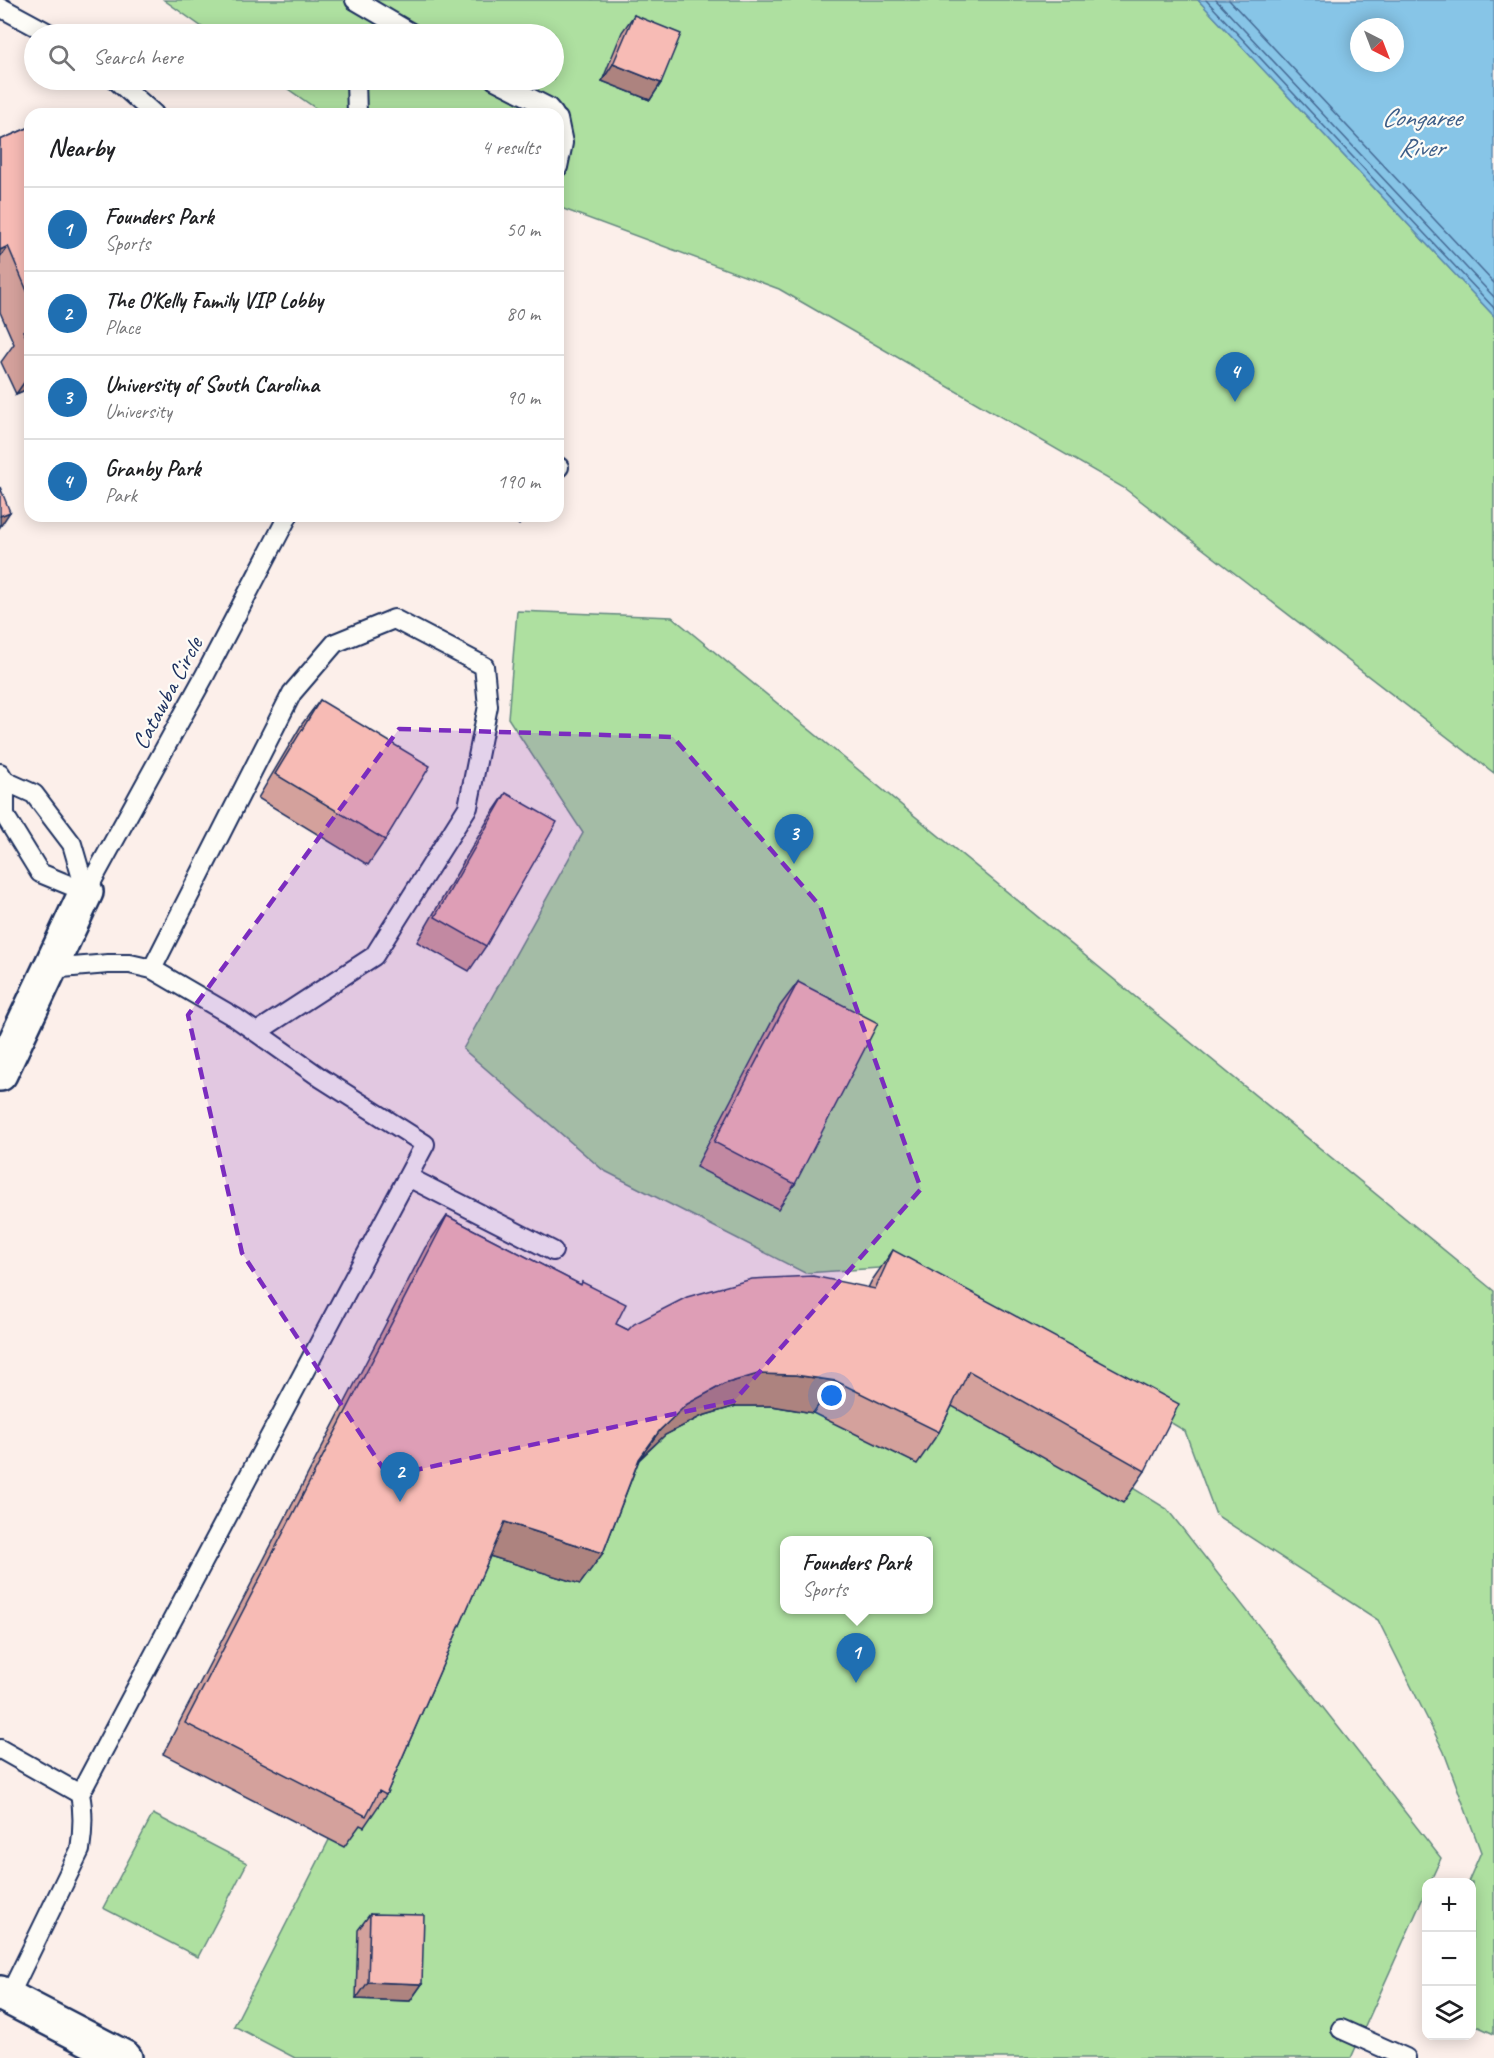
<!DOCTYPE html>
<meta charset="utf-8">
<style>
:root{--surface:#fff;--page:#f6f6f6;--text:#202124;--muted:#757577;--line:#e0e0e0;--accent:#1f6fb2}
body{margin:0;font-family:Caveat,sans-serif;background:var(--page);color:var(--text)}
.controls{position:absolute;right:18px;bottom:18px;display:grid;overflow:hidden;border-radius:12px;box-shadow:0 3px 15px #0003}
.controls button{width:54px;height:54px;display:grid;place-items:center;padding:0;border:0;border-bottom:2px solid var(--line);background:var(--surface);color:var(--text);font:30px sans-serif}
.compass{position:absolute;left:1350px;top:18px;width:54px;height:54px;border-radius:50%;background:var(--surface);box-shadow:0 3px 15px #0003;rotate:138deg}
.you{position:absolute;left:832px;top:1396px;width:21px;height:21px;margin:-15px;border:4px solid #fff;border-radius:50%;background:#1a73e8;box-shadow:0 0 0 9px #1a73e833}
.badge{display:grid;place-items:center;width:39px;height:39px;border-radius:50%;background:var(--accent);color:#fff;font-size:20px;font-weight:700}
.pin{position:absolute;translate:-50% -50px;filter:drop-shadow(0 2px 3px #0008)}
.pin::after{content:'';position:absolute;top:32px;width:21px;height:18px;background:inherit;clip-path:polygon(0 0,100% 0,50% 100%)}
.popup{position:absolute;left:780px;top:1536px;width:153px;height:78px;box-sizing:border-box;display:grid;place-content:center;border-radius:12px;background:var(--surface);filter:drop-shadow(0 2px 4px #0005);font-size:20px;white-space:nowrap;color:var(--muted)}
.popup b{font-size:22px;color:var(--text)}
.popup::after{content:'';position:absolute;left:50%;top:100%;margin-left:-12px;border:12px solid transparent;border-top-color:var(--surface)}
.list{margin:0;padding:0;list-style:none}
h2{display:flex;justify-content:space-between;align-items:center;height:78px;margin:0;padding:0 24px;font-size:26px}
h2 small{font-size:20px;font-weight:400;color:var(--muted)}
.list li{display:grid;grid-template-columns:39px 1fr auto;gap:18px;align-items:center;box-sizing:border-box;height:84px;padding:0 24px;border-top:2px solid var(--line)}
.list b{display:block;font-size:22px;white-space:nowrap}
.list p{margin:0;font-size:20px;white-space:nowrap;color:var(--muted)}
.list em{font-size:20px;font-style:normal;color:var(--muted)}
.icon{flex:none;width:33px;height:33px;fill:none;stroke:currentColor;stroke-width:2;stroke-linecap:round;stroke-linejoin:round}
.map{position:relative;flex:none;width:1494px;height:2058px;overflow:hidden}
.search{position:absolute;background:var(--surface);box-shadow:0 3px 15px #0003;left:24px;top:24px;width:540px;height:66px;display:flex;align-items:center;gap:15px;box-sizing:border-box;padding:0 21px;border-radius:33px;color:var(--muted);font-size:22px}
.panel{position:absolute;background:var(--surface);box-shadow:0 3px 15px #0003;left:24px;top:108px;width:540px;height:414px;border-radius:18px}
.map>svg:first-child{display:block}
.green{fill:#aee0a0;stroke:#64887f;stroke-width:1.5;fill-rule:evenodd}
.water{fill:#87c5e7;stroke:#5c89b0;stroke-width:1.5;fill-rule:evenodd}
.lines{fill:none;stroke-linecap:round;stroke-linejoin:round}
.shore{stroke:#466b95;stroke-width:1.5}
.service-casing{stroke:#1b2f5e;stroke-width:22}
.minor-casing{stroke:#1b2f5e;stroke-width:38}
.service{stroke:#fdfcf7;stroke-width:18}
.minor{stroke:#fdfcf7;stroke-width:33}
.wall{fill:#d4a19c;stroke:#1b2f5e;stroke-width:1.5}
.shaded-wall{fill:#ad837f;stroke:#1b2f5e;stroke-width:1.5}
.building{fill:#f7bbb5;stroke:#1b2f5e;stroke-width:1.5}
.marked{fill:#7b2cbf;fill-opacity:0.2;stroke:#7b2cbf;stroke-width:4.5;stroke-dasharray:12 8;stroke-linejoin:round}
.labels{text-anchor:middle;stroke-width:4.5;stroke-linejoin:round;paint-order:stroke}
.street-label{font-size:24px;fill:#1b2f5e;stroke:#fdfcf7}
.water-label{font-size:26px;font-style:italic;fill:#3b5c87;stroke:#fdfcf7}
</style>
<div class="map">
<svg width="1494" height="2058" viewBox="0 0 1494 2058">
<rect width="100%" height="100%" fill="#fcefea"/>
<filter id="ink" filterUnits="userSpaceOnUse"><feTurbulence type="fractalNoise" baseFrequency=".0167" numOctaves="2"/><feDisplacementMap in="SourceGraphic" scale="12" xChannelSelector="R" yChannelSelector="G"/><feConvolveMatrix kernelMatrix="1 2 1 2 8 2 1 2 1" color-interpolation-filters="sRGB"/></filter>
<g filter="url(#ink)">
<g class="green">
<polygon points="164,0 1198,0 1494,316 1494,773 1124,488 779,289 558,207 558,114 324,114 275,80 554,80 554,34 212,34"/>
<polygon points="517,611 672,617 1494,1291 1494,2034 1472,2024 1472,1882 1468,1882 1481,1852 1444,1752 1378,1620 1216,1515 1185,1431 909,1266 805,1273 603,1170 463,1049 583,833 508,718"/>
<path d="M824,1297L1167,1509L1441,1858L1430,1882H1426V1891L1351,2058H295L234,2026L528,1450L623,1333L664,1311ZM784,1540H928V1610H784Z"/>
<polygon points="153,1814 247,1863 198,1957 103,1908"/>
</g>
<path class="water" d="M1198,0H1494V316ZM1359,27H1395V63H1359Z"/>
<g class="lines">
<g class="shore">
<polyline points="1206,0 1494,308"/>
<polyline points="1216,0 1494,297"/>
<polyline points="1229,0 1494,283"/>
</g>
<defs>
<g id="service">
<polyline points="355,0 413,34"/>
<polyline points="0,7 50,34"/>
<polyline points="116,80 154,114"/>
<polyline points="356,80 357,114"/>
<polyline points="495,80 548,107 554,114"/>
<polyline points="558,119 563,143 558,167"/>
<polyline points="558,467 559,467"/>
<polyline points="0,773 5,781 5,816 40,873 86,892"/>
<polyline points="5,781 34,794 72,844 86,892"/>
<polyline points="86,892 205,675 288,516"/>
<polyline points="152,969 292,693 335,643 394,619 484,666 488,706 468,807 374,956 257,1032"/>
<polyline points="408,1177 553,1251"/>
<polyline points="0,1749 80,1794"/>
<path d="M8,1998L80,1850C83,1830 84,1813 80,1794L425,1144L321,1078L236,1018L152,969L130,964H108L50,969"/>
<polyline points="1341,2029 1406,2058"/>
</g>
<g id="minor">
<polyline points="0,1074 86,892"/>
<polyline points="0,1993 125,2058"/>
</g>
</defs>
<use href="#service" class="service-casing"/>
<use href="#minor" class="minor-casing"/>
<use href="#service" class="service"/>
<use href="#minor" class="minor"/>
</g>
<g class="wall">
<polygon points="634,15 661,83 650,100 602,81 622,32"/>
<polygon points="30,127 30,388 16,394 1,362 14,344 0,312 0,140"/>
<polygon points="509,516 527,516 519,525"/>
<polygon points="320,700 385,840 368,865 258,798 302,724"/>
<polygon points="506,793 486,946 469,971 417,942 489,818"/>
<polygon points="798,982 795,1184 778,1209 696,1167 780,1006"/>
<polygon points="447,1216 581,1285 582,1282 616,1324 628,1330 868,1288 871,1282 893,1250 1145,1471 1123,1503 952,1406 939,1432 917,1464 813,1413 772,1406 736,1406 702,1416 665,1435 639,1460 603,1553 580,1584 490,1556 386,1795 364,1827 360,1825 344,1847 163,1754 425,1248"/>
<polygon points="370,1914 422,1984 410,2001 356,1999 358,1930"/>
</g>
<g class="shaded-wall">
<polygon points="613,64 661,83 650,100 602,81"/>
<polygon points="8,246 0,257 0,250"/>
<polygon points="30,374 30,388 16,394"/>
<polygon points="10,512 0,527 0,516"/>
<polygon points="758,1374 795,1375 836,1381 813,1413 772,1406 736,1406 702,1416 665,1435 637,1461 660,1430 687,1404 724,1384"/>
<polygon points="505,1522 603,1553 580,1584 483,1554"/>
<polygon points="368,1982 422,1984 410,2001 356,1999"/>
</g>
<g class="building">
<polygon points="634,15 681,34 661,83 613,64"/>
<polygon points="30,127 30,298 8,246 0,250 0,140"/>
<polygon points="30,328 30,346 23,331"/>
<polygon points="0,487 10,512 0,516"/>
<polygon points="320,700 430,766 385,840 275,774"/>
<polygon points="506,793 557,822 486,946 435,917"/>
<polygon points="798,982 878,1023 795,1184 714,1142"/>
<polygon points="447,1216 581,1285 582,1282 626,1304 616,1324 628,1330 634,1324 687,1297 752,1279 813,1276 875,1289 893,1250 1179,1404 1145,1471 969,1371 939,1432 836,1381 795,1375 758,1374 724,1384 687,1404 660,1430 639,1459 603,1553 505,1522 386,1795 379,1791 366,1816 185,1723"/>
<polygon points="370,1914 424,1915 422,1984 368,1982"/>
</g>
</g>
<path class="marked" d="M399,729L673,737L820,906L921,1189L734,1401L388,1476L242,1253L188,1015Z"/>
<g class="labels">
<g class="street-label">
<text transform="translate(167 693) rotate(-62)" y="8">Catawba Circle</text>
</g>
<g class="water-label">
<text x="1421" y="126">Congaree<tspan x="1421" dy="30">River</tspan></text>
</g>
</g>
</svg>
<div class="controls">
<button>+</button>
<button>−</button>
<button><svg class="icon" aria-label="layers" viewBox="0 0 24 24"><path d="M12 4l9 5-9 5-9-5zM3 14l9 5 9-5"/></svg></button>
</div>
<svg class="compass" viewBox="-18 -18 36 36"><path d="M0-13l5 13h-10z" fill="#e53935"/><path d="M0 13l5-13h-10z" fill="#757577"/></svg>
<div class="you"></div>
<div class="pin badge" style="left:856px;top:1683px">1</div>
<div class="popup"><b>Founders Park</b>Sports</div>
<div class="pin badge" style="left:400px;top:1502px">2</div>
<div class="pin badge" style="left:794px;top:864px">3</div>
<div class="pin badge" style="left:1235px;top:402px">4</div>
<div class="search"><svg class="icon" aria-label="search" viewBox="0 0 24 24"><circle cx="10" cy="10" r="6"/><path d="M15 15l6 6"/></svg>Search here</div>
<section class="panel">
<h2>Nearby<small>4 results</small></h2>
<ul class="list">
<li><span class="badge">1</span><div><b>Founders Park</b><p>Sports</p></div><em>50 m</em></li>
<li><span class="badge">2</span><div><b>The O'Kelly Family VIP Lobby</b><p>Place</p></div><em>80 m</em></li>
<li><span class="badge">3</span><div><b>University of South Carolina</b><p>University</p></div><em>90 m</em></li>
<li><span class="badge">4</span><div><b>Granby Park</b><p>Park</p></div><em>190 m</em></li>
</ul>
</section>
</div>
